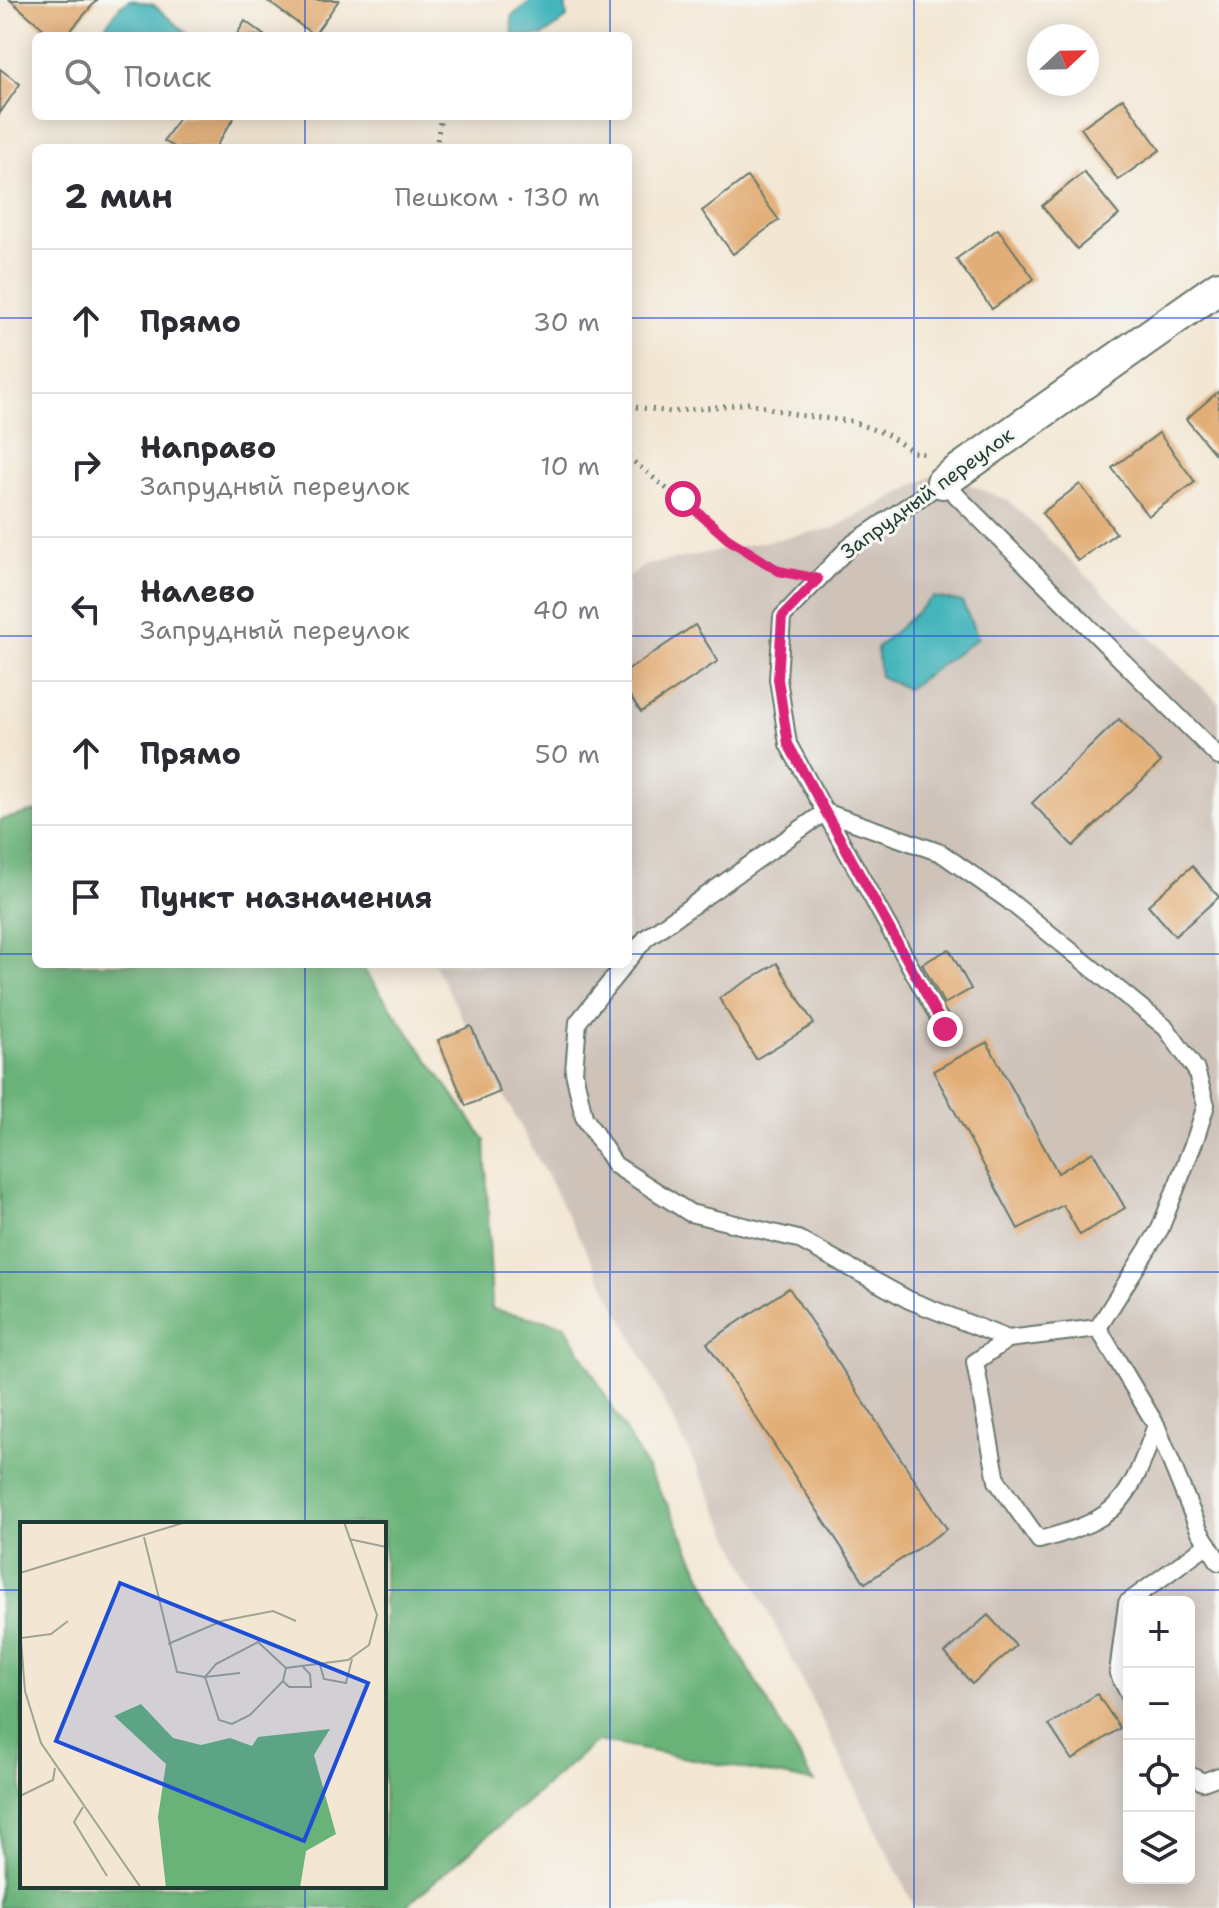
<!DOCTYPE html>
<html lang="ru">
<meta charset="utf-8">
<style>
:root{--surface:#fff;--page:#f2f2f3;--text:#2b2b33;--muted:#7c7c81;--line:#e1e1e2}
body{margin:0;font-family:"Shantell Sans",sans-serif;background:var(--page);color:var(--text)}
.controls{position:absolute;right:24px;bottom:24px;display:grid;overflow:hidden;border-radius:12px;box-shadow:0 4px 20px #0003}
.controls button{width:72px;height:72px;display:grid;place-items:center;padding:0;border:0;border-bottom:2px solid var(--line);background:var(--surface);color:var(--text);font:40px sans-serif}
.compass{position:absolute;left:1027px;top:24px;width:72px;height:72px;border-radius:50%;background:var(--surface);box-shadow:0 4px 20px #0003;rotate:68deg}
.stop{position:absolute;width:24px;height:24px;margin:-18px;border:6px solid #db2777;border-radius:50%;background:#fff}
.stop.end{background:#db2777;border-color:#fff;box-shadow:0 2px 8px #0008}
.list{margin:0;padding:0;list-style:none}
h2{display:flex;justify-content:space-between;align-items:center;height:104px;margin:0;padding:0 32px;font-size:34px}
h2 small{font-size:26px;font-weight:400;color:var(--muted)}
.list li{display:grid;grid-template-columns:52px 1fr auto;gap:24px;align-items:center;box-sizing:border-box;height:144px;padding:0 32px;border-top:2px solid var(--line)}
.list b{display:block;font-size:30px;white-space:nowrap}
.list p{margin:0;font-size:26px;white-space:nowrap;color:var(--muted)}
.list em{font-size:26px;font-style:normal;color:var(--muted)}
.icon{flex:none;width:44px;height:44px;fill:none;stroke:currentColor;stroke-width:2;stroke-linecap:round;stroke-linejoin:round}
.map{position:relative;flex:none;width:1219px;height:1908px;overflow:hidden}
.search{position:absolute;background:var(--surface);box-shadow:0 4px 20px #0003;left:32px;top:32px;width:600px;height:88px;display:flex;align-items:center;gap:20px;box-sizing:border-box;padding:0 28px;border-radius:12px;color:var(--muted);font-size:30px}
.panel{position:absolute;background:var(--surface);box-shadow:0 4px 20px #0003;left:32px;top:144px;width:600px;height:824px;border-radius:12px}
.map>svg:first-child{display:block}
.industrial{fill:#cec2b9;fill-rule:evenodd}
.forest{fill:#69b278;stroke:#447856;stroke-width:2;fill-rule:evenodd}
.water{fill:#45b5bc;stroke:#327978;stroke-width:2}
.building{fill:#e2ae77}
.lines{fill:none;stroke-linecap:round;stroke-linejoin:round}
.lane-casing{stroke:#69786c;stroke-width:20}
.street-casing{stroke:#69786c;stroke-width:36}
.path{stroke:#69786c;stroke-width:5;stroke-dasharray:2 6;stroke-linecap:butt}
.lane{stroke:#fff;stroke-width:16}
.street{stroke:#fff;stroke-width:32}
.route{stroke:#db2777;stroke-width:10}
.grid{fill:none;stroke:#1d4ed8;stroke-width:2;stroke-opacity:0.55}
.labels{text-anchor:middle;stroke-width:6;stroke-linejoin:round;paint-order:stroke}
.street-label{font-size:20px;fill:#1f3d34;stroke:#f6f6f2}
.inset-road{fill:none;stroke:#9ea394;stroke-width:2}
.view{fill:#1d4ed8;fill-opacity:0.15;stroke:#1d4ed8;stroke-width:4}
.inset-edge{fill:none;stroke:#1f3d34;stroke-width:4}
</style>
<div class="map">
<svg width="1219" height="1908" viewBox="0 0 1219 1908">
<rect width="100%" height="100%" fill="#f6f6f2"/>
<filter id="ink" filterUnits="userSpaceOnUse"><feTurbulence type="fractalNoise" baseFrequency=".0125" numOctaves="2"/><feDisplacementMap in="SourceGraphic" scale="16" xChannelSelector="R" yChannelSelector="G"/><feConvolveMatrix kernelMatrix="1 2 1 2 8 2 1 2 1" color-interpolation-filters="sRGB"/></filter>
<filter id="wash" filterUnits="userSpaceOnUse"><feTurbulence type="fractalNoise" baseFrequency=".006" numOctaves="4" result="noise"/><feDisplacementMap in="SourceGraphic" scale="32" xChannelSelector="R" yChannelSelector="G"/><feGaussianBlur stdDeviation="1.8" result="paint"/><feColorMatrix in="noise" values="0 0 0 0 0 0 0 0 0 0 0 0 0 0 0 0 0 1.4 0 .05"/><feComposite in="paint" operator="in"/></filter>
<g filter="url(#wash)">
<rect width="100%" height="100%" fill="#f3e7d4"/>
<path class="industrial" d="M940,472L1009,501L1219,703V1908H915L628,1329L434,964H628V577L646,565L834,528ZM1129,1602H1189V1878H1129Z"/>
<path class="forest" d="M36,811V964H364L365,971L485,1140L492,1309L565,1325L671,1511L734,1644L814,1782L597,1741L404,1908H0V820ZM22,1524H384V1886H22Z"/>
<g class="water">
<polygon points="130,0 154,5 189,36 98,36 121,5"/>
<polygon points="532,0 565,0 567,18 543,36 513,36 511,17"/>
<polygon points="933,597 962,602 978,638 907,689 880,676 877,648"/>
</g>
<g id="blocks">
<g class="building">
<polygon points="10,0 97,0 66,36 52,36"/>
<polygon points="266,0 339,0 314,35"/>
<polygon points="245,21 265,36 236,36"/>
<polygon points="0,69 20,84 0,113"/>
<polygon points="1123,98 1160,150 1118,180 1081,128"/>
<polygon points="180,116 235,116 215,148 176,148 164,141"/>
<polygon points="1084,172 1119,215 1077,249 1042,206"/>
<polygon points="747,177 779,220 733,254 702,211"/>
<polygon points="998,229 1034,279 992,309 956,259"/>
<polygon points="1219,391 1219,459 1186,419"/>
<polygon points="1159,433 1195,482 1148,516 1112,468"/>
<polygon points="1080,484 1116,533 1078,561 1042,513"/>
<polygon points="695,625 718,661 641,712 628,693 628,670"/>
<polygon points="1119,719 1161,762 1073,846 1032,803"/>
<polygon points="1192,866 1219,897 1175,936 1148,905"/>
<polygon points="949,949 971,989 944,1004 922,964"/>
<polygon points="777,963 814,1024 756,1059 719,998"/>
<polygon points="471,1026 500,1092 466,1106 438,1040"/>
<polygon points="987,1042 1058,1173 1093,1152 1125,1208 1080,1235 1063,1205 1018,1229 933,1071"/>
<polygon points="789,1288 947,1529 865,1583 707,1343"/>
<polygon points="988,1615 1016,1646 972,1684 945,1653"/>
<polygon points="1097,1694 1120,1728 1072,1760 1049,1725"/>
</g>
</g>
</g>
<g filter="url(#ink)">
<use href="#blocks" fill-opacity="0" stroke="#69786c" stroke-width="2"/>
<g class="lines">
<defs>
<g id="lane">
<polyline points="628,960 646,938 825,812 788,744 778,679 782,617 852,544 943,482 1219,757"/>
<polyline points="625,964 578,1022 574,1072 584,1117 615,1165 690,1213 798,1239 909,1300 1008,1339 1098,1328 1156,1425 1199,1530 1219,1562"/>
<polyline points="945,1029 825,812 941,853 1008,900 1166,1028 1196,1070 1206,1105 1196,1137 1160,1229 1098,1328"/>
<path d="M1008,1339L975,1362L997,1481L1039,1540C1120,1519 1129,1502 1156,1425"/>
<polyline points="1129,1694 1118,1673 1127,1603 1208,1544"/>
<polyline points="1189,1775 1203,1782 1219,1776"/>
</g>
<polyline id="street" points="943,482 1219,287"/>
</defs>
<use href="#lane" class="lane-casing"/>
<use href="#street" class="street-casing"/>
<g class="path">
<polyline points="436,148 441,116"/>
<polyline points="628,406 671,412 750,403 796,415 850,421 886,434 913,452 927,454"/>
<polyline points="628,457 728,539 788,573"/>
</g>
<use href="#lane" class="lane"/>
<use href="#street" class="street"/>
</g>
</g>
<g class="lines" filter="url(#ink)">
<polyline class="route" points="683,499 728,539 779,571 818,579 782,617 778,679 788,744 945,1029"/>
</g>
<path class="grid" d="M305,0V36M610,0V36M914,0V1908M305,116V148M610,116V148M0,318H36M628,318H1219M0,636H36M628,636H1219M0,954H36M628,954H1219M305,964V1524M610,964V1908M0,1272H1219M0,1590H22M384,1590H1219M305,1886V1908"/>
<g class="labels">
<g class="street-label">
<text transform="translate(927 493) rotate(-36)" y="7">Запрудный переулок</text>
</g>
</g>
<g transform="translate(20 1522)">
<rect width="366" height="366" fill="#f3e7d4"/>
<path d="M121,182L153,216L181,223L210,216L232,224L238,215L310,207L294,233L316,312L286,329L280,366H146L138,295L146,242L94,194Z" fill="#69b278"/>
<path class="inset-road" d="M124,15L157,150L185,155L199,198L212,202L230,193L263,159L266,146L328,138L349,123L357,93L324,0M329,17L366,25M0,51L166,0M0,106L5,169L21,221L121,366M1,116L31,112L48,99M148,122L202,99L253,89L276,99M300,143L304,157L326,161L332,137M220,151L185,155L196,142L238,120L266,146M263,159L269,165H291L290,152L283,145M0,274L33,258L35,246M63,285L54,300L87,354"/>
<path class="view" d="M100,61L348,161L284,319L36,219Z"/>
<rect width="366" height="366" class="inset-edge"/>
</g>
</svg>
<div class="controls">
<button>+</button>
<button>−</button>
<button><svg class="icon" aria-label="locate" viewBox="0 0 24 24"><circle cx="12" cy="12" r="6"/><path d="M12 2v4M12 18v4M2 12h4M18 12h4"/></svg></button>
<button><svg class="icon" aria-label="layers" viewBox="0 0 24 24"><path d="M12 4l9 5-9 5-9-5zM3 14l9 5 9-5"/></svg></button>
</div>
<svg class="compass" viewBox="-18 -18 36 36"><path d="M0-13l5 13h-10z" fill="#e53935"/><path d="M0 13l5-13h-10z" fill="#7c7c81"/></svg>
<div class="stop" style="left:683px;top:499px"></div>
<div class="stop end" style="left:945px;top:1029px"></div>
<div class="search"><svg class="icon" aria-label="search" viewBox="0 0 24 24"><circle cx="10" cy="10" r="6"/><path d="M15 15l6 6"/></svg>Поиск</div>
<section class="panel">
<h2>2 мин<small>Пешком · 130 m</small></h2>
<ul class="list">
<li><svg class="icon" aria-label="ahead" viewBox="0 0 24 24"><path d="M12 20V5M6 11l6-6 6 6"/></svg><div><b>Прямо</b></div><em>30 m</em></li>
<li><svg class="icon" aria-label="right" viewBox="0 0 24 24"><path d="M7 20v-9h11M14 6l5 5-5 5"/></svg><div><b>Направо</b><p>Запрудный переулок</p></div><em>10 m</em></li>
<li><svg class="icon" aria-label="left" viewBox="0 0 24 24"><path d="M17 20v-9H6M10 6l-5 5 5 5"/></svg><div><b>Налево</b><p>Запрудный переулок</p></div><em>40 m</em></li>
<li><svg class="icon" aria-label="ahead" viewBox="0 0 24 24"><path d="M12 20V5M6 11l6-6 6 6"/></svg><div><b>Прямо</b></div><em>50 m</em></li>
<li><svg class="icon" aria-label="arrive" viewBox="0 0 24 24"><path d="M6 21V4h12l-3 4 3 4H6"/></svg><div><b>Пункт назначения</b></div></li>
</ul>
</section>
</div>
